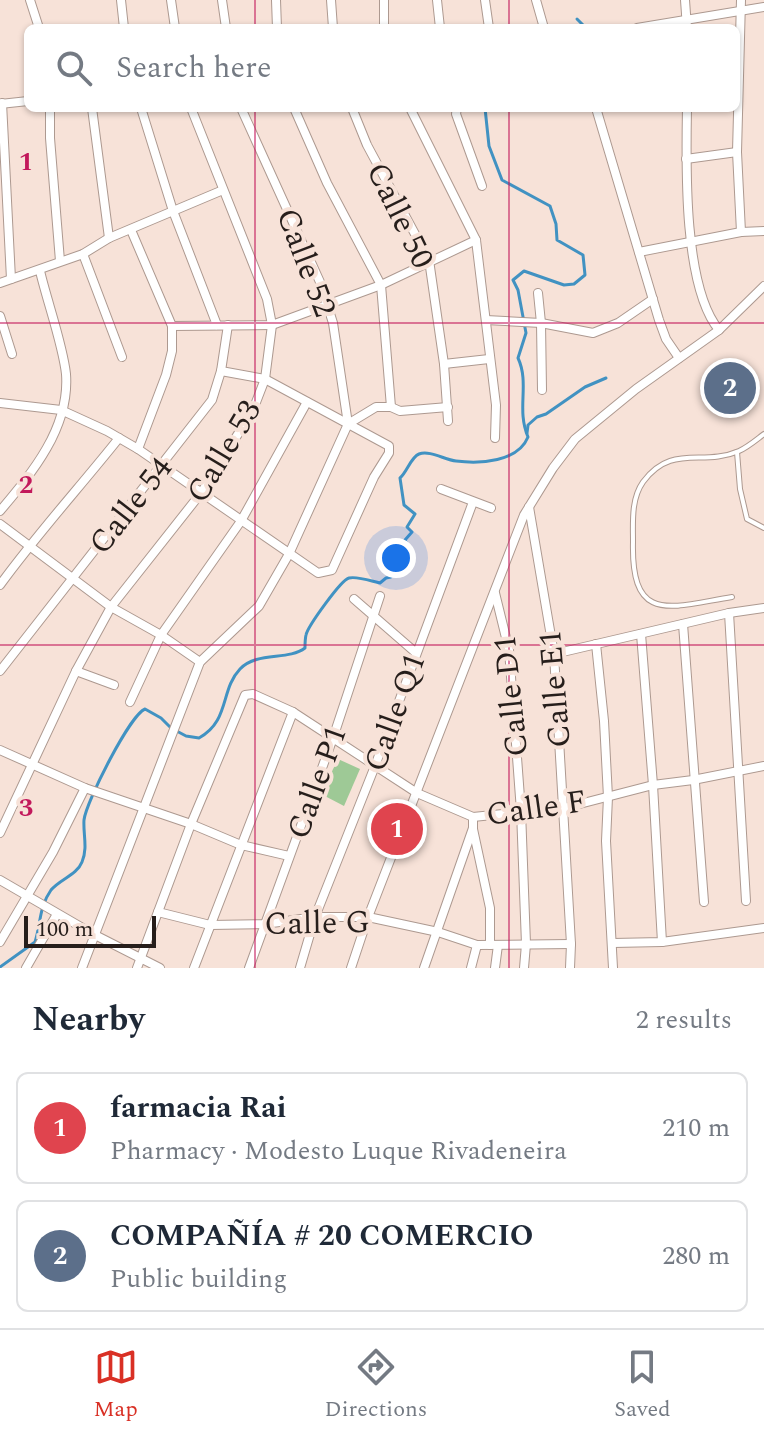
<!DOCTYPE html>
<meta charset="utf-8">
<style>
:root{--surface:#fff;--page:#f2f2f3;--text:#1f2937;--muted:#747a83;--line:#e0e1e3;--accent:#d93025}
body{margin:0;font-family:Spectral,serif;background:var(--page);color:var(--text)}
.scale{position:absolute;left:24px;bottom:20px;width:132px;box-sizing:border-box;padding-left:8px;border:4px solid #261e1b;border-top:0;font-size:22px;line-height:28px;white-space:nowrap;color:#261e1b;-webkit-text-stroke:6px #f7e2d8;paint-order:stroke}
.you{position:absolute;left:396px;top:558px;width:28px;height:28px;margin:-20px;border:6px solid #fff;border-radius:50%;background:#1a73e8;box-shadow:0 0 0 12px #1a73e833}
.badge{display:grid;place-items:center;width:52px;height:52px;border-radius:50%;background:var(--accent);color:#fff;font-size:26px;font-weight:700}
.pin{position:absolute;translate:-50% -50%;border:4px solid #fff;box-shadow:0 2px 8px #0006}
.list{margin:0;padding:0;list-style:none}
h2{display:flex;justify-content:space-between;align-items:center;height:104px;margin:0;padding:0 32px;font-size:34px}
h2 small{font-size:26px;font-weight:400;color:var(--muted)}
.list li{display:grid;grid-template-columns:52px 1fr auto;gap:24px;align-items:center;box-sizing:border-box;height:112px;margin:0 16px 16px;padding:0 16px;border:2px solid var(--line);border-radius:12px}
.list b{display:block;font-size:30px;white-space:nowrap}
.list p{margin:0;font-size:26px;white-space:nowrap;color:var(--muted)}
.list em{font-size:26px;font-style:normal;color:var(--muted)}
.icon{flex:none;width:44px;height:44px;fill:none;stroke:currentColor;stroke-width:2;stroke-linecap:round;stroke-linejoin:round}
.map{position:relative;flex:none;width:764px;height:968px;overflow:hidden}
.search{position:absolute;background:var(--surface);box-shadow:0 2px 6px #0004;left:24px;right:24px;top:24px;height:88px;display:flex;align-items:center;gap:20px;box-sizing:border-box;padding:0 28px;border-radius:12px;color:var(--muted);font-size:30px}
.sheet{height:360px;background:var(--surface)}
nav{display:flex;justify-content:space-around;align-items:center;box-sizing:border-box;height:112px;border-top:2px solid var(--line);background:var(--surface);font-size:22px;color:var(--muted)}
nav a{display:grid;justify-items:center;gap:4px}
nav .on{color:var(--accent)}
.map>svg:first-child{display:block}
.green{fill:#9ec996}
.lines{fill:none;stroke-linecap:round;stroke-linejoin:round}
.stream{stroke:#4192c2;stroke-width:3}
.service-casing{stroke:#ad9990;stroke-width:6}
.minor-casing{stroke:#ad9990;stroke-width:10}
.service{stroke:#fff;stroke-width:4}
.minor{stroke:#fff;stroke-width:8}
.grid{fill:none;stroke:#c2185b;stroke-width:2;stroke-opacity:0.55}
.labels{text-anchor:middle;stroke-width:8;stroke-linejoin:round;paint-order:stroke}
.street-label{font-size:32px;fill:#261e1b;stroke:#f7e2d8}
.grid-label{font-size:26px;text-anchor:middle;font-weight:bold;fill:#c2185b;stroke:#f7e2d8;stroke-width:8;stroke-linejoin:round;paint-order:stroke}
</style>
<div class="map">
<svg width="764" height="968" viewBox="0 0 764 968">
<rect width="100%" height="100%" fill="#f7e2d8"/>
<polygon class="green" points="338,759 360,769 344,806 321,794"/>
<g class="lines">
<g class="stream">
<polyline points="577,19 586,28"/>
<polyline points="527,433 528,425 537,417 546,414 585,387 606,378"/>
<path d="M0,967L35,942C41,923 39,907 51,890C60,879 77,875 82,862C88,848 83,834 84,820C86,802 130,715 145,709L161,718L171,728L186,736L199,738C230,721 220,690 240,669C257,651 288,661 305,648C305,643 305,639 306,635C308,626 341,580 349,578C357,576 371,581 380,583L386,578L391,577L393,572L401,570L410,550L405,540L412,532L407,527L415,514L404,505L400,478C407,472 411,457 419,454C430,450 445,460 456,461C480,464 518,462 528,437C516,409 530,384 518,358L526,333L518,290L513,280L524,271L564,285L574,284L585,275L583,255L557,240L556,224L550,206L502,180L489,146L485,108"/>
</g>
<defs>
<g id="service">
<polyline points="737,452 740,489 747,519 764,528"/>
<path d="M732,597C670,607 631,625 633,542C633,522 631,499 643,482C672,443 702,467 739,451C748,447 756,440 764,434"/>
</g>
<g id="minor">
<polyline points="30,0 39,28"/>
<polyline points="121,0 124,28"/>
<polyline points="171,0 175,28"/>
<polyline points="222,0 226,28"/>
<polyline points="276,0 277,28"/>
<polyline points="331,0 333,28"/>
<polyline points="384,0 384,28"/>
<polyline points="437,0 440,28"/>
<polyline points="485,0 489,28"/>
<polyline points="536,0 544,28"/>
<polyline points="685,0 687,28"/>
<polyline points="637,28 764,7"/>
<polyline points="2,103 11,279"/>
<polyline points="0,104 28,101"/>
<polyline points="50,108 50,138 60,261"/>
<polyline points="92,108 109,238"/>
<polyline points="141,108 173,211 217,325"/>
<polyline points="241,108 320,282 333,323 348,424"/>
<polyline points="294,108 327,183 381,285 391,407"/>
<polyline points="352,108 367,145 429,260 444,364 448,421"/>
<polyline points="410,108 476,240 496,405 495,438"/>
<polyline points="457,108 456,114 482,186"/>
<polyline points="596,108 659,320 666,339 679,358"/>
<path d="M687,108C686,164 683,287 719,330"/>
<polyline points="686,159 737,152"/>
<polyline points="131,230 172,326 172,351 166,375 138,449"/>
<polyline points="741,232 737,152 741,0"/>
<polyline points="639,252 741,232 764,231"/>
<polyline points="83,254 122,357"/>
<polyline points="0,283 83,254 109,238 223,190"/>
<polyline points="538,293 541,323 542,390"/>
<polyline points="0,316 12,354"/>
<polyline points="486,320 541,323 593,333 618,323 653,299"/>
<polyline points="172,326 272,325 381,285 476,240"/>
<polyline points="444,364 489,359"/>
<polyline points="0,403 61,410 107,431 138,449 318,573 332,570 374,477 389,453 389,446 265,379 221,371"/>
<polyline points="441,489 491,508"/>
<polyline points="529,507 554,654 571,944 570,968"/>
<path d="M0,511C32,473 70,428 66,374C63,345 47,301 40,271"/>
<polyline points="0,524 111,607 161,635 200,662"/>
<path d="M0,585C37,534 80,487 119,438"/>
<polyline points="495,593 509,650 521,811 526,944 524,968"/>
<polyline points="354,599 415,652"/>
<polyline points="729,613 746,901"/>
<polyline points="683,624 704,902"/>
<polyline points="641,634 653,785 662,942"/>
<polyline points="596,644 604,721 608,797 606,841 613,968"/>
<polyline points="554,654 729,613 764,608"/>
<polyline points="0,671 212,400 221,371 228,325"/>
<polyline points="76,671 114,685"/>
<polyline points="130,702 161,635 241,521 307,402"/>
<polyline points="0,750 85,788 191,824 241,845 289,856"/>
<polyline points="473,829 490,908 490,945"/>
<polyline points="0,833 76,671 111,607 201,493 253,410 265,379 272,325 267,299 191,108"/>
<polyline points="0,880 93,934 160,968"/>
<polyline points="158,912 210,925 265,924 315,917 368,917 438,932 477,945 571,944"/>
<polyline points="0,942 53,852 85,788"/>
<polyline points="613,943 662,942 764,928"/>
<polyline points="26,968 57,914"/>
<polyline points="82,968 200,662 259,606 289,554 348,424 376,407 391,407 400,411 448,407"/>
<polyline points="137,968 191,824 245,695 253,694 293,712 417,793 473,817 564,808 653,785 693,780 764,766"/>
<polyline points="194,968 293,712"/>
<polyline points="249,968 333,738 380,596"/>
<polyline points="300,968 315,917 375,766 473,502"/>
<polyline points="351,968 368,917 524,515 553,468 575,439 636,389 719,330 764,286"/>
<polyline points="424,968 473,828 473,817"/>
<polyline points="471,968 477,945"/>
<polyline points="495,968 498,945"/>
</g>
</defs>
<use href="#service" class="service-casing"/>
<use href="#minor" class="minor-casing"/>
<use href="#service" class="service"/>
<use href="#minor" class="minor"/>
</g>
<path class="grid" d="M255,0V28M509,0V28M255,108V968M509,108V968M0,323H764M0,645H764"/>
<g class="labels">
<g class="street-label">
<text transform="translate(401 215) rotate(64)" y="11">Calle 50</text>
<text transform="translate(307 262) rotate(69)" y="11">Calle 52</text>
<text transform="translate(223 451) rotate(-59)" y="11">Calle 53</text>
<text transform="translate(130 505) rotate(-52)" y="11">Calle 54</text>
<text transform="translate(554 689) rotate(-95)" y="11">Calle E1</text>
<text transform="translate(510 696) rotate(-96)" y="11">Calle D1</text>
<text transform="translate(394 712) rotate(-70)" y="11">Calle Q1</text>
<text transform="translate(316 782) rotate(-70)" y="11">Calle P1</text>
<text transform="translate(536 807) rotate(-8)" y="11">Calle F</text>
<text transform="translate(317 922) rotate(-1)" y="11">Calle G</text>
</g>
</g>
<g class="grid-label">
<text x="26" y="170">1</text>
<text x="26" y="493">2</text>
<text x="26" y="816">3</text>
</g>
</svg>
<div class="scale">100 m</div>
<div class="you"></div>
<div class="pin badge" style="left:397px;top:829px;background:#e0444e">1</div>
<div class="pin badge" style="left:730px;top:388px;background:#5c6f8a">2</div>
<div class="search"><svg class="icon" aria-label="search" viewBox="0 0 24 24"><circle cx="10" cy="10" r="6"/><path d="M15 15l6 6"/></svg>Search here</div>
</div>
<section class="sheet">
<h2>Nearby<small>2 results</small></h2>
<ul class="list">
<li><span class="badge" style="background:#e0444e">1</span><div><b>farmacia Rai</b><p>Pharmacy · Modesto Luque Rivadeneira</p></div><em>210 m</em></li>
<li><span class="badge" style="background:#5c6f8a">2</span><div><b>COMPAÑÍA # 20 COMERCIO</b><p>Public building</p></div><em>280 m</em></li>
</ul>
</section>
<nav>
<a class="on"><svg class="icon" aria-label="map" viewBox="0 0 24 24"><path d="M3 6l6-2 6 2 6-2v14l-6 2-6-2-6 2zM9 4v14M15 6v14"/></svg>Map</a>
<a><svg class="icon" aria-label="directions" viewBox="0 0 24 24"><path d="M12 3l9 9-9 9-9-9zM9 14v-3h6M13 9l2 2-2 2"/></svg>Directions</a>
<a><svg class="icon" aria-label="saved" viewBox="0 0 24 24"><path d="M7 4h10v16l-5-4-5 4z"/></svg>Saved</a>
</nav>
